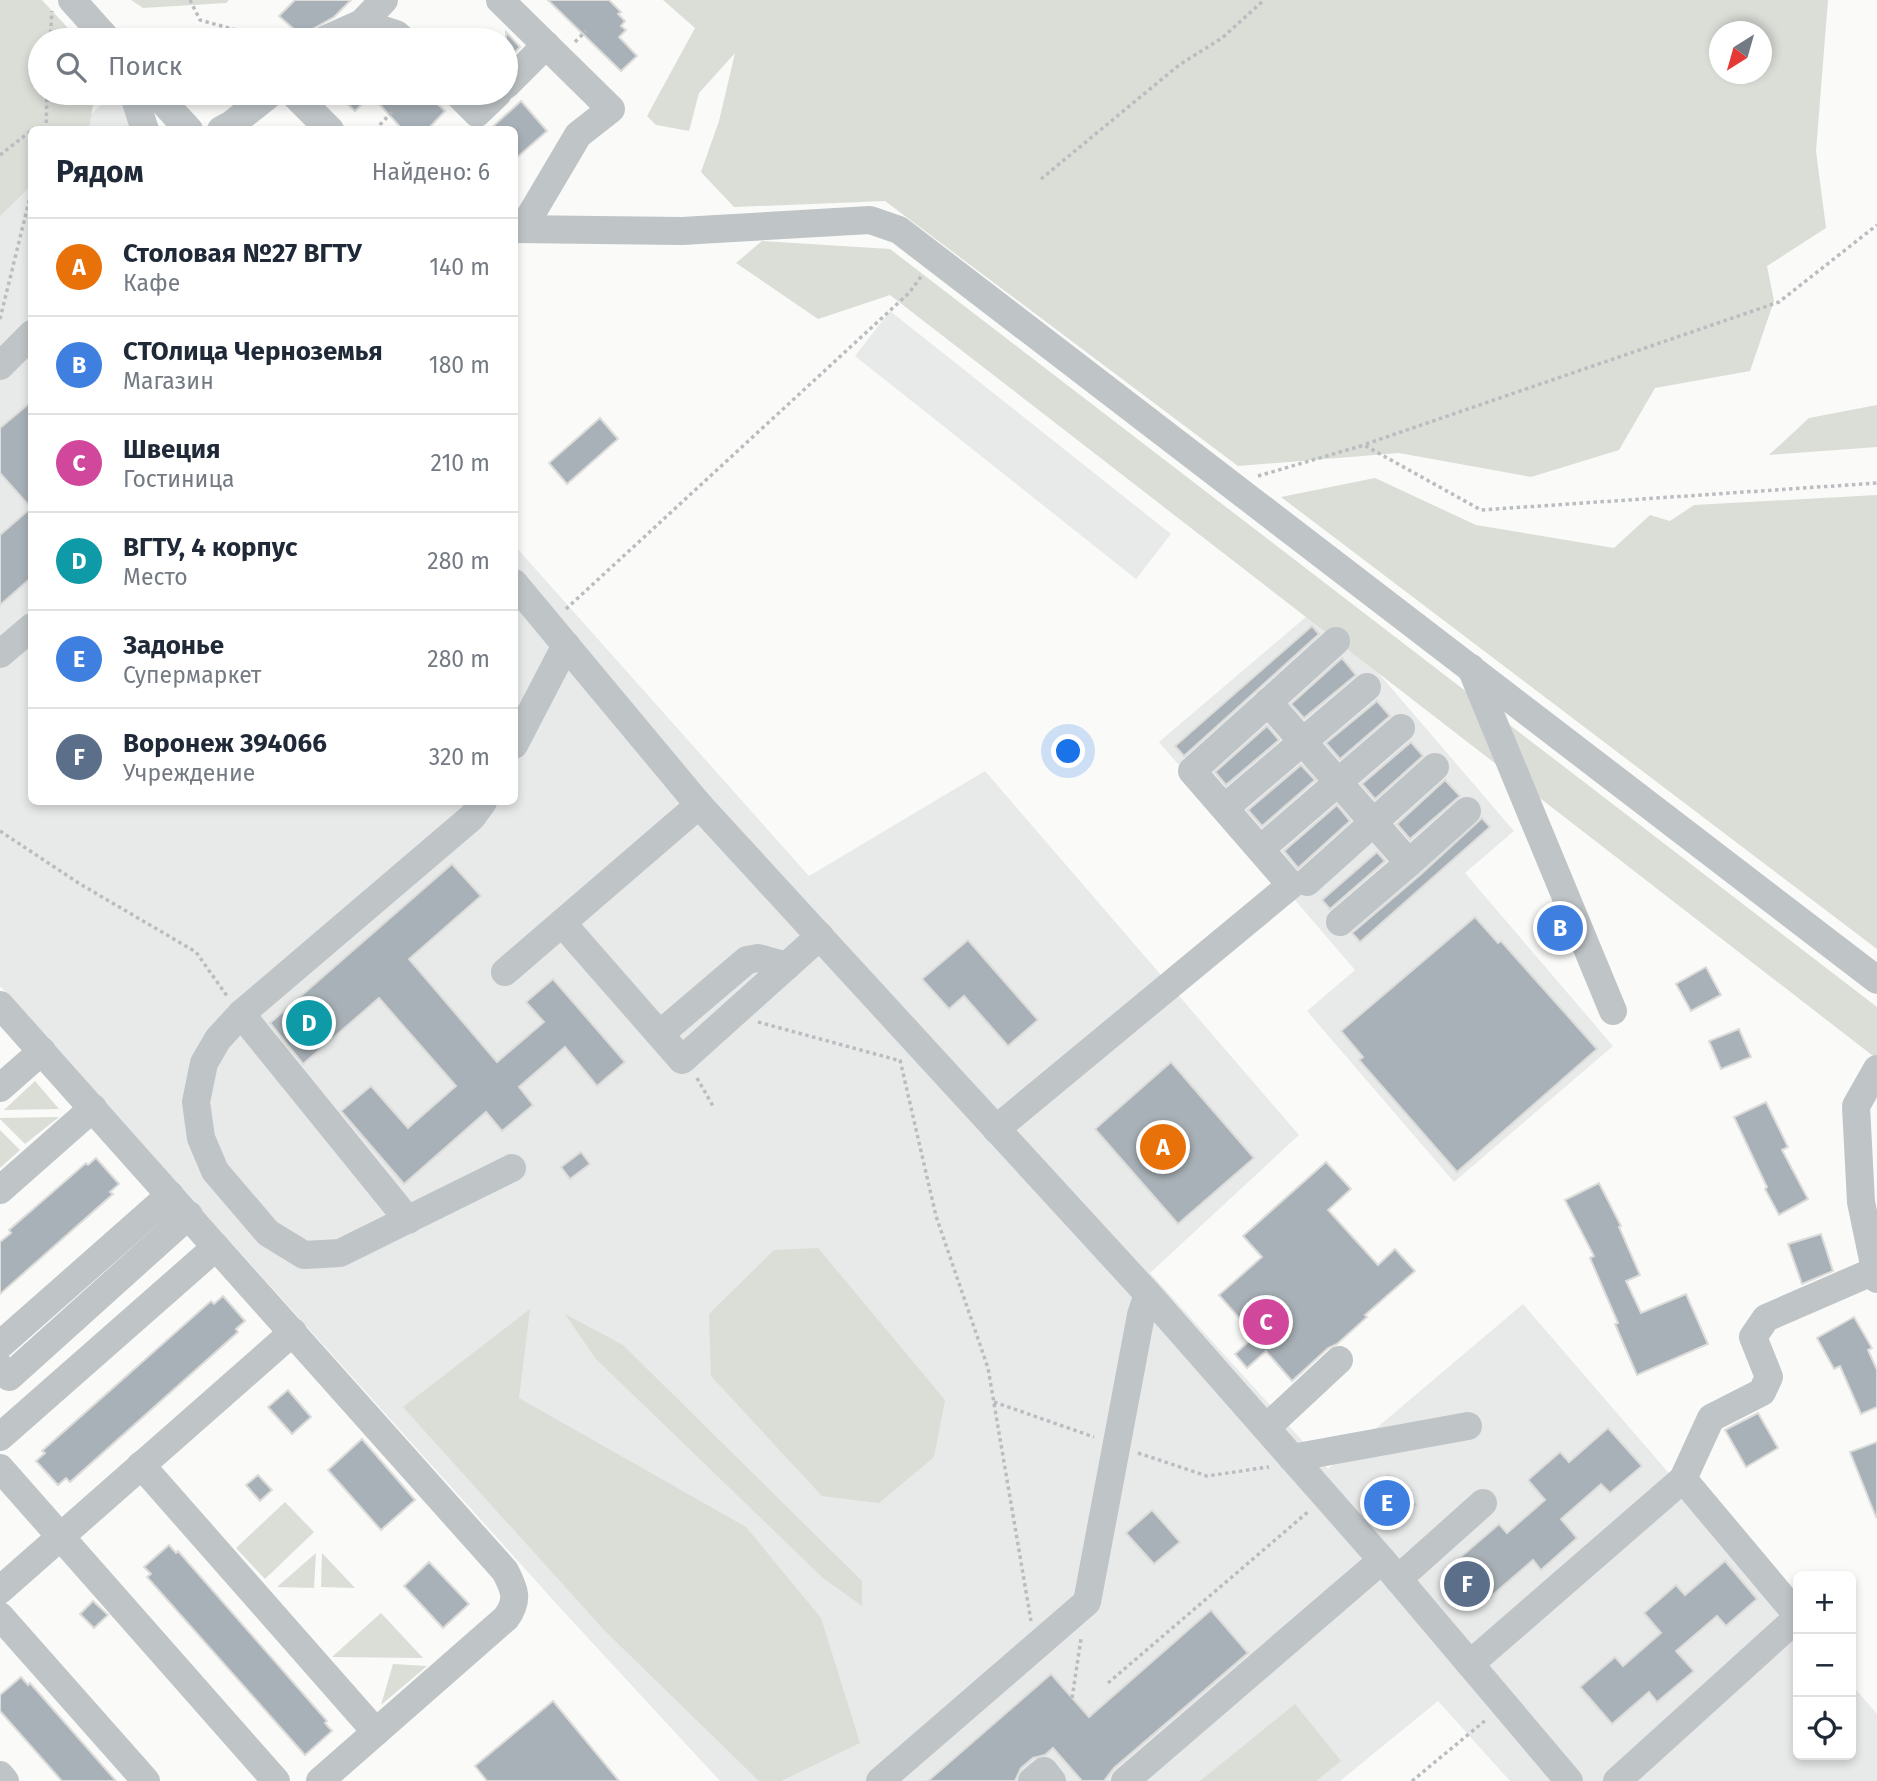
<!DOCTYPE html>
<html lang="ru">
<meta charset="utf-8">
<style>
:root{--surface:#fff;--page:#f2f2f3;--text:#1f2937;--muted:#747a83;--line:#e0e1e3;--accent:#db5e36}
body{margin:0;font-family:"Fira Sans",sans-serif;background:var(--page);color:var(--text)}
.controls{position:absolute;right:21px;bottom:21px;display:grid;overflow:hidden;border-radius:10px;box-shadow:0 4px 10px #0003}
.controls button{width:63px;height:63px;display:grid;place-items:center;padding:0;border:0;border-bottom:2px solid var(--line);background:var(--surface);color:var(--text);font:35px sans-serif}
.compass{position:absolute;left:1709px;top:21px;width:63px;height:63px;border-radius:50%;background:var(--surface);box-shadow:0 4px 10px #0003;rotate:217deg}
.you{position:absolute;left:1069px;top:752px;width:24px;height:24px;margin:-18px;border:5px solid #fff;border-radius:50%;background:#1a73e8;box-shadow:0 0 0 10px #1a73e833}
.badge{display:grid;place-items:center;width:46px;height:46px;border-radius:50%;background:var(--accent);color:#fff;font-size:23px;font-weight:700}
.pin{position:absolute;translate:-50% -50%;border:4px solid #fff;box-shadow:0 2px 7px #0006}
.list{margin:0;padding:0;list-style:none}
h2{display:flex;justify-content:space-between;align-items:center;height:91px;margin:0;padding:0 28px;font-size:30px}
h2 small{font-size:23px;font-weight:400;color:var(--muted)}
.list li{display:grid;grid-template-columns:46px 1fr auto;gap:21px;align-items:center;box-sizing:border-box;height:98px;padding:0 28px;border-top:2px solid var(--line)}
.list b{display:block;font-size:26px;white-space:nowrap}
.list p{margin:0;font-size:23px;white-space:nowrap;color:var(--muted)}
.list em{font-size:23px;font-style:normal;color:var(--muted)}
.icon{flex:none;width:38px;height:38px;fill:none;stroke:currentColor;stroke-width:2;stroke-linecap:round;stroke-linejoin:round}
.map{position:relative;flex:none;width:1877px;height:1781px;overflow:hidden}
.search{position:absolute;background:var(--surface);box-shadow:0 4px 10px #0003;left:28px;top:28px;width:490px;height:77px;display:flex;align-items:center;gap:18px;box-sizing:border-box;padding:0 24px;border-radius:38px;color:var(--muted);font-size:26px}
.panel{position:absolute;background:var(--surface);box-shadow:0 4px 10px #0003;left:28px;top:126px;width:490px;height:679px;border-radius:10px}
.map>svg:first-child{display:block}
.built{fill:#e8e9e9}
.green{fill:#daded7;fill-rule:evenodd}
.building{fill:#a8b1b7;stroke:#dcdcda;stroke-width:2}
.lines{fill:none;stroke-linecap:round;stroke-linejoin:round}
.path{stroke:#babdc0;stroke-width:3.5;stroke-dasharray:3.5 3.5;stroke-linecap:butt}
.minor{stroke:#bfc4c7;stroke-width:28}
</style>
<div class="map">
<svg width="1877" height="1781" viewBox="0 0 1877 1781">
<rect width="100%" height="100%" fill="#fafaf8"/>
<g class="built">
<polygon points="112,94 144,129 75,130"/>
<polygon points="31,172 32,802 514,802 515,546 809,876 985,771 1299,1135 1150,1273 1328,1469 1523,1304 1798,1623 1798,1755 1851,1755 1851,1684 1877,1714 1877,1781 1510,1781 1438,1701 1340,1781 720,1781 563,1611 0,986 0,203"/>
<polygon points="890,311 1171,534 1136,579 855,356"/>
<polygon points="1320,605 1514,831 1465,873 1613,1046 1454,1182 1307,1011 1355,970 1159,742"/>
</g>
<g class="green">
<polygon points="0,0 42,0 79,40 40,40 40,93 95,93 89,129 32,130 31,186 0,216"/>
<polygon points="131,0 229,0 226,3 143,8"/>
<path d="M663,0H1828L1816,151L1826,228L1767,266L1774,301L1750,371L1655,388L1619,450L1531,477L1399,453L1238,466L885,201L734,207L701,172L719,121L735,53L699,93L689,131L656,125L647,116L695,28ZM1720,32H1762V74H1720Z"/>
<polygon points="762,241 890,249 1877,1007 1877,1059 890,295 818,319 736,263"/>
<polygon points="1877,405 1877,447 1769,455 1809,418"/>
<polygon points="1375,478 1476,525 1614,548 1650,515 1670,521 1694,505 1877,495 1877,949 1281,497"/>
<polygon points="35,1081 59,1109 4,1110"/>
<polygon points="59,1117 25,1144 0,1119 0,1118"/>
<polygon points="0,1130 20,1150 0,1168"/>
<polygon points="818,1248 945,1400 934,1457 879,1503 822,1496 711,1376 709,1314 774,1250"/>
<polygon points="530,1309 519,1398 746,1527 821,1618 860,1743 781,1781 759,1781 605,1631 403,1407"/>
<polygon points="565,1314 623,1345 862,1581 862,1606 823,1578 596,1359"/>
<polygon points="285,1502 314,1532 265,1579 236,1548"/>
<polygon points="316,1553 314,1588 277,1587"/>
<polygon points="322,1553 355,1588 321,1587"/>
<polygon points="381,1613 423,1658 332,1657"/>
<polygon points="393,1664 427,1666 381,1705"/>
<polygon points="1295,1704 1341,1761 1316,1781 1200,1781"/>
</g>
<g class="building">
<polygon points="295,0 351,0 334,17 313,29 310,40 306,40 279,16"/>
<polygon points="548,0 609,0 621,12 618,14 625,21 621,26 626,30 619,37 637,56 621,71"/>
<polygon points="506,32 520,47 506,62"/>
<polygon points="336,93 426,93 445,111 427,130 403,130 371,95 355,111"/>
<polygon points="521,101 547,131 514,160 514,130 489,130"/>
<polygon points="32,401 32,577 0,605 0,535 31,508 0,473 0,428"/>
<polygon points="600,418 618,439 567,484 549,463"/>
<polygon points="1312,626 1319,634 1184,756 1175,746"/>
<polygon points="1342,658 1356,675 1304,718 1291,704"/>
<polygon points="1377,701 1390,716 1340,759 1326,743"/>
<polygon points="1267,726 1279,740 1226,785 1215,772"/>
<polygon points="1411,742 1423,756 1375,799 1362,784"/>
<polygon points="1301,765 1315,780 1262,826 1248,810"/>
<polygon points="1445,780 1460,796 1410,839 1397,824"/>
<polygon points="1337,805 1350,821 1298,868 1284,851"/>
<polygon points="1482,818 1490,827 1360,942 1352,933 1420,875"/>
<polygon points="1377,852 1385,861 1330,909 1322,900"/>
<polygon points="452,864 481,896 409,959 497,1062 544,1022 526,1002 553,979 625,1062 597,1086 565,1047 519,1087 533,1105 502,1131 486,1112 404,1184 341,1111 371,1086 408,1128 456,1086 379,998 303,1064 270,1023"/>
<polygon points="1553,911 1569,947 1551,953 1540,915"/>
<polygon points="1475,917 1498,943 1501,941 1597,1049 1457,1172 1359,1060 1363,1057 1341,1031"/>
<polygon points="968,940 1038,1020 1008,1046 964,996 949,1009 922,979"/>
<polygon points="1706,967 1721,995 1691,1011 1676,984"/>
<polygon points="1739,1029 1751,1057 1721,1069 1709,1041"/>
<polygon points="1171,1062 1254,1158 1178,1224 1095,1129"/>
<polygon points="1766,1102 1788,1147 1782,1150 1808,1199 1779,1215 1765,1189 1767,1187 1734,1117"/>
<polygon points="581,1152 590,1164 570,1179 561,1167"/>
<polygon points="96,1158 119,1184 110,1192 113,1194 0,1294 0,1242 11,1233 9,1230 47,1197 86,1163 88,1165"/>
<polygon points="1326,1162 1351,1189 1328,1210 1378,1265 1395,1249 1415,1271 1365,1315 1367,1317 1337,1344 1328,1348 1292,1381 1266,1351 1247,1368 1235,1354 1255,1336 1219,1295 1262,1257 1243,1236"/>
<polygon points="1599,1183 1621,1226 1619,1227 1640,1275 1626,1281 1641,1313 1686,1294 1708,1344 1637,1375 1615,1324 1618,1323 1590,1258 1594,1256 1565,1200"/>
<polygon points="1821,1234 1833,1271 1802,1284 1788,1244"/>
<polygon points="223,1296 245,1321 236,1329 238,1332 70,1482 66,1478 58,1485 36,1461 45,1453 42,1451 211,1301 214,1304"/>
<polygon points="1854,1317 1872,1348 1868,1350 1877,1370 1877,1407 1861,1414 1840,1366 1834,1369 1817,1338"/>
<polygon points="288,1390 311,1417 292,1434 268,1407"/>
<polygon points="1758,1413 1778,1448 1746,1467 1725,1430"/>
<polygon points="1608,1428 1642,1466 1610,1493 1601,1484 1561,1519 1577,1538 1541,1570 1533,1560 1481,1605 1448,1568 1499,1524 1507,1533 1545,1500 1528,1480 1560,1452 1569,1462"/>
<polygon points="362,1439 415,1500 381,1530 328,1470"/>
<polygon points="1877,1442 1877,1517 1876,1517 1850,1452"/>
<polygon points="258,1475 272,1490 260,1501 246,1485"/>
<polygon points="1388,1475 1416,1505 1398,1520 1372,1490"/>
<polygon points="1152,1510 1180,1542 1154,1564 1126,1533"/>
<polygon points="169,1545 176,1553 178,1551 327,1721 325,1723 332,1731 305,1755 147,1577 151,1574 144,1567"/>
<polygon points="1725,1561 1757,1599 1726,1626 1717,1616 1676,1651 1694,1671 1657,1702 1649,1692 1612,1724 1580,1687 1615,1657 1623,1666 1661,1633 1644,1613 1676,1585 1685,1595"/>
<polygon points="429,1562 469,1604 443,1628 404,1586"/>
<polygon points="93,1601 108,1615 94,1628 80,1614"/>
<polygon points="1211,1610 1248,1653 1114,1768 1104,1781 1082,1781 1053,1748 1045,1755 1033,1758 1021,1768 1015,1781 928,1781 1051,1674 1089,1717"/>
<polygon points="21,1677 28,1685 30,1683 116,1781 62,1781 0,1711 0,1695"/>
<polygon points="553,1701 619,1781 487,1781 475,1766"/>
</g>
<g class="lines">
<g class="path">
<polyline points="190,0 200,20 254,35"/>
<polyline points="50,40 52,11"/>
<polyline points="575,42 586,31"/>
<polyline points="46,130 47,93"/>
<polyline points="375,130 392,112"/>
<polyline points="0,155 32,130"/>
<polyline points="1041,179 1179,65 1222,38 1264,0"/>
<polyline points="0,319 32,189"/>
<polyline points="1366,444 1779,302 1877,225"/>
<polyline points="1258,476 1364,445 1481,510 1877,483"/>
<polyline points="566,609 909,293 923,274"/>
<polyline points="0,831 80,884 196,952 227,996"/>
<polyline points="758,1022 901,1061"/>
<polyline points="900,1060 936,1216 988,1368 1031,1621"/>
<polyline points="697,1078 713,1106"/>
<polyline points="994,1402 1094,1437"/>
<polyline points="1138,1453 1207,1476 1269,1467"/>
<polyline points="1108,1683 1309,1511"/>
<polyline points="1072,1698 1081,1639"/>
<polyline points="1412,1781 1487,1719"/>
</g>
<g class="minor">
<polyline points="72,0 108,40"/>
<polyline points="500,0 611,109 578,135 523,228"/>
<polyline points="362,23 396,34 403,40"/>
<polyline points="326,39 362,23 384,0"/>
<polyline points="506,85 546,45"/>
<polyline points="133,93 145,130"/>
<polyline points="155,93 189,130"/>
<polyline points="293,93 330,130"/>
<polyline points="457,93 477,113 498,93"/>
<polyline points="221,130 232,124 271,93"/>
<polyline points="514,229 682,231 870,220 899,230 1877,980"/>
<polyline points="0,366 32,334"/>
<polyline points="514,583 699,805 1148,1294 1382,1560 1569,1781"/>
<polyline points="0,654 32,627"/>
<polyline points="1471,668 1613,1011"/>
<polyline points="1268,702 1409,863 1340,922"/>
<polyline points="514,745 566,645"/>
<polyline points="1234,800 1367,687"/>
<polyline points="483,802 472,817 241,1014 218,1039 204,1063 196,1102 201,1138 215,1171 268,1233 304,1255 340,1253 512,1168"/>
<polyline points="1271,840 1401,728"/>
<polyline points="1409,863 1467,811"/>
<polyline points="1307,882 1435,767"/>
<polyline points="562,923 682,1060 820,936"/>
<polyline points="505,972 699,805"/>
<path d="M0,1005L505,1571C515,1590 519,1600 506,1618L320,1781"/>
<polyline points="241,1014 408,1220"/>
<polyline points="660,1034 747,960 758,958 787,966"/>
<polyline points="1877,1069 1856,1106 1861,1202 1877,1279"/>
<polyline points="0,1088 42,1051"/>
<polyline points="996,1129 1291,885 1192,771 1336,641"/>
<polyline points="0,1190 93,1108"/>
<polyline points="0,1345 170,1195"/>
<polyline points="0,1367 9,1377 189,1215"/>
<polyline points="1266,1428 1339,1360"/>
<polyline points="0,1437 216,1247"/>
<polyline points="1292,1458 1468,1426"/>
<polyline points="141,1465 376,1732"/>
<polyline points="0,1468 276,1781"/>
<polyline points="1683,1479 1711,1418 1762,1392 1769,1377 1753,1337 1766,1318 1874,1271"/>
<polyline points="1398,1579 1483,1503"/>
<polyline points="0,1590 293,1332"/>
<polyline points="0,1616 146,1781"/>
<polyline points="1470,1664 1683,1479 1798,1616"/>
<polyline points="0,1775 5,1781"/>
<polyline points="880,1781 1087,1602 1141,1315 1148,1294"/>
<polyline points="1032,1781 1044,1771 1052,1781"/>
<polyline points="1125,1781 1382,1560"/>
<polyline points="1617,1781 1798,1617"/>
</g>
</g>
</svg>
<div class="controls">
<button>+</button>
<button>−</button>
<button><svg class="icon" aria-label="locate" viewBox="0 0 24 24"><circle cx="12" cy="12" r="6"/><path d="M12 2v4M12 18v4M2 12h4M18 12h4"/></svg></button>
</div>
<svg class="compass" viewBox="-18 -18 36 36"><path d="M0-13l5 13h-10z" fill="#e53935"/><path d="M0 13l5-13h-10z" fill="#747a83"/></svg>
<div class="you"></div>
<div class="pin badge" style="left:1163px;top:1147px;background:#e8710a">A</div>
<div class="pin badge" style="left:1560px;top:928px;background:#3f7fe0">B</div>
<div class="pin badge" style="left:1266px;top:1322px;background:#d1479c">C</div>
<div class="pin badge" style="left:309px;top:1023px;background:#0f9aa8">D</div>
<div class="pin badge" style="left:1387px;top:1503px;background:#3f7fe0">E</div>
<div class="pin badge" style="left:1467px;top:1584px;background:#5c6f8a">F</div>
<div class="search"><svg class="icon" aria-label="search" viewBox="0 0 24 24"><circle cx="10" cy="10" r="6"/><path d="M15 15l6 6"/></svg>Поиск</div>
<section class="panel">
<h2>Рядом<small>Найдено: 6</small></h2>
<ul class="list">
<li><span class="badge" style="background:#e8710a">A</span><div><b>Столовая №27 ВГТУ</b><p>Кафе</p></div><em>140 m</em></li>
<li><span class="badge" style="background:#3f7fe0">B</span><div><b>СТОлица Черноземья</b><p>Магазин</p></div><em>180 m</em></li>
<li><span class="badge" style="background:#d1479c">C</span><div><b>Швеция</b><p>Гостиница</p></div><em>210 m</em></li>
<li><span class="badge" style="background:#0f9aa8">D</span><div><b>ВГТУ, 4 корпус</b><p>Место</p></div><em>280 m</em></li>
<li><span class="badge" style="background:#3f7fe0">E</span><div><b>Задонье</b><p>Супермаркет</p></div><em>280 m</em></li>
<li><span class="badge" style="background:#5c6f8a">F</span><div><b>Воронеж 394066</b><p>Учреждение</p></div><em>320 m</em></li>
</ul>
</section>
</div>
